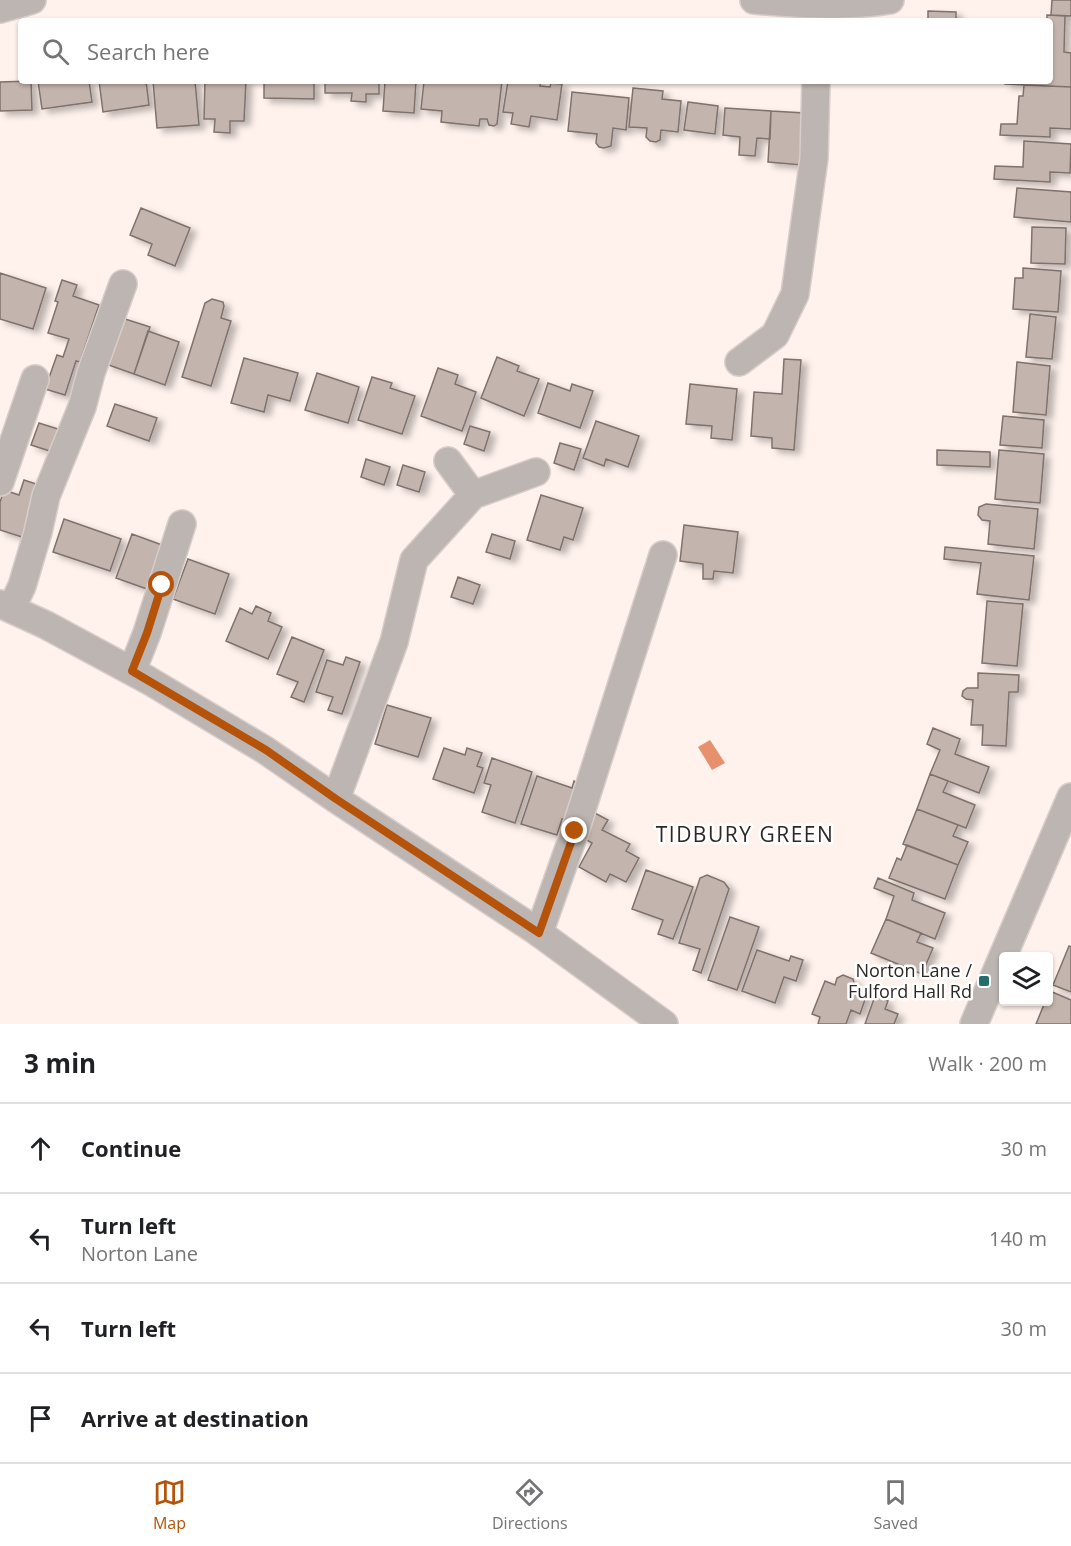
<!DOCTYPE html>
<html lang="en">
<head>
<meta charset="utf-8">
<style>
  body { margin:0; font-family:"Open Sans",sans-serif; background:#f2f2f2; color:#202124 }
  .controls { position:absolute; right:18px; bottom:18px; display:grid; overflow:hidden; border-radius:6px; box-shadow:0 2px 4px #0004 }
  .controls button { width:54px; height:54px; display:grid; place-items:center; padding:0; border:0; border-bottom:2px solid #e0e0e0; background:#fff; color:#202124; font:30px sans-serif }
  .stop { position:absolute; width:18px; height:18px; margin:-14px; border:4px solid #b45309; border-radius:50%; background:#fff }
  .stop.end { background:#b45309; border-color:#fff; box-shadow:0 2px 6px #0008 }
  .list { margin:0; padding:0; list-style:none }
  h2 { display:flex; justify-content:space-between; align-items:center; height:78px; margin:0; padding:0 24px; font-size:26px }
  h2 small { font-size:20px; font-weight:400; color:#757577 }
  .list li { display:grid; grid-template-columns:39px 1fr auto; gap:18px; align-items:center; box-sizing:border-box; height:90px; padding:0 24px; border-top:2px solid #e0e0e0 }
  .list b { display:block; font-size:22px; white-space:nowrap }
  .list p { margin:0; font-size:20px; white-space:nowrap; color:#757577 }
  .list em { font-size:20px; font-style:normal; color:#757577 }
  .icon { flex:none; width:33px; height:33px; fill:none; stroke:currentColor; stroke-width:2; stroke-linecap:round; stroke-linejoin:round }
  .map { position:relative; flex:none; width:1071px; height:1024px; overflow:hidden }
  .search { position:absolute; background:#fff; box-shadow:0 2px 4px #0004; left:18px; right:18px; top:18px; height:66px; display:flex; align-items:center; gap:15px; box-sizing:border-box; padding:0 21px; border-radius:6px; color:#757577; font-size:22px }
  .sheet { height:438px; background:#fff }
  nav { display:flex; justify-content:space-around; align-items:center; box-sizing:border-box; height:84px; border-top:2px solid #e0e0e0; background:#fff; font-size:16px; color:#757577 }
  nav a { display:grid; justify-items:center; gap:3px }
  nav .on { color:#b45309 }
  .map>svg:first-child { display:block }
</style>
</head>
<body>
<div class="map">
<svg width="1071" height="1024" viewBox="0 0 1071 1024">
  <defs>
    <filter id="shadow"><feDropShadow dx="6" dy="4" stdDeviation="3" flood-color="#0004"/></filter>
  </defs>
  <rect width="100%" height="100%" fill="#fff2ed"/>
  <path fill="#e6906d" d="M710,740L725,763L712,770L698,747Z"/>
  <path fill="#c4b4ae" stroke="#7f716c" stroke-width="1.5" filter="url(#shadow)" d="M1052,0H1071V16L1051,15Z
    M928,11L956,12V21H928Z
    M1047,15L1065,16L1064,52L1071,53V87L1005,84V81H1050V21H1047Z
    M31,81L32,110L0,111V82Z
    M38,81H89L92,102L42,109Z
    M99,81H146L149,105L103,112Z
    M153,81H195L199,125L157,128Z
    M205,81H246L244,121H230V133L214,132L215,119H204Z
    M264,81H314V99L264,98Z
    M325,81H379V94H366V102L351,101L352,93H325Z
    M385,81H416L414,113L383,111Z
    M424,81H502L497,124L494,126L489,125L487,119H480L479,126L441,122L442,111L421,109Z
    M508,81H523L528,83V81H541L540,86L550,87L551,83L562,84L557,120L531,116L529,127L511,124L513,113L503,112Z
    M1024,85L1071,87V129L1050,128V137L1000,135L1001,124H1017L1019,96H1023Z
    M633,88L663,91L662,99L681,101L678,132L661,130L660,140L656,142L650,141L646,137L647,128L629,127Z
    M572,92L629,98L626,130L613,128L611,146L604,148L599,147L596,143L597,134L568,131Z
    M688,102L718,106L715,134L684,130Z
    M725,108L771,111L770,139L757,138L755,156L739,155L740,137L723,135Z
    M771,111L805,113L802,165L768,162Z
    M1024,141L1071,144L1070,173L1050,172V182L994,179L995,166L1023,167Z
    M1017,188L1071,192V222L1014,217Z
    M141,208L190,228L175,266L148,255L152,244L130,235Z
    M1032,227L1066,228L1065,264L1031,263Z
    M1023,268L1061,271L1058,312L1013,309L1015,278H1023Z
    M0,273L46,288L33,329L0,319Z
    M62,280L77,285L73,296L99,305L80,362L76,361L65,395L45,389L57,355L63,357L69,339L48,333L58,302L55,301Z
    M212,299L223,302L224,306L221,318L231,321L211,386L182,377L205,303Z
    M1030,314L1056,317L1052,359L1026,357Z
    M122,318L150,327L134,374L106,364Z
    M148,331L179,342L165,385L134,374Z
    M497,357L519,366L517,371L539,379L524,416L481,398Z
    M244,358L298,373L290,401L268,395L264,412L231,403Z
    M784,359L801,360L794,450L772,448V438L751,436L754,392L782,394Z
    M1017,362L1050,366L1046,415L1013,412Z
    M438,368L458,375L455,384L476,392L462,431L421,416Z
    M317,373L359,387L348,423L305,410Z
    M372,377L392,383L390,388L415,396L402,434L358,420Z
    M548,383L570,391L572,384L593,391L580,428L538,413Z
    M690,384L737,389L732,440L711,438L712,426L686,424Z
    M115,404L157,418L149,441L107,426Z
    M1003,416L1044,420L1042,448L1000,445Z
    M596,421L639,436L628,467L606,459L604,466L583,458Z
    M39,423L61,430L53,452L31,445Z
    M470,426L490,432L484,451L464,444Z
    M560,443L581,449L574,470L554,463Z
    M937,450L990,452V467L937,465Z
    M999,450L1044,454L1040,503L995,499Z
    M366,459L390,467L384,485L361,477Z
    M403,465L425,472L419,492L397,485Z
    M24,480L39,485L22,537L0,530V502L4,490L19,495Z
    M541,495L583,508L573,540L564,537L560,550L527,540Z
    M986,504L1038,509L1034,549L988,544L990,521L982,520L978,515L979,507Z
    M64,519L121,539L110,571L53,552Z
    M684,525L738,532L733,573L714,571L713,579H703V564L680,561Z
    M132,534L162,545L147,589L116,578Z
    M492,534L515,541L510,559L486,552Z
    M945,547L1034,556L1029,600L977,594L981,563L944,559Z
    M188,559L229,574L215,614L173,599Z
    M458,577L480,585L473,604L451,597Z
    M987,601L1023,604L1017,666L982,663Z
    M256,606L271,613L268,621L282,627L268,659L226,641L240,608L252,614Z
    M292,637L324,650L304,702L291,697L298,682L277,674Z
    M346,657L360,662L342,714L328,710L333,697L316,692L327,660L343,665Z
    M978,673L1019,675L1018,692H1009L1006,746L982,745L983,725H971L973,700L966,699L962,696L963,691L967,688H978Z
    M387,705L431,718L418,757L375,744Z
    M933,728L960,739L955,754L989,767L979,793L930,774L940,750L927,744Z
    M444,748L465,755L467,748L482,753L477,766L483,768L474,793L433,779Z
    M492,758L532,772L515,823L482,812L491,785L484,783Z
    M930,774L948,781L943,792L975,805L966,828L917,809Z
    M537,776L572,788L574,781L581,784L570,821L562,819L557,835L521,824Z
    M917,809L958,825L953,836L968,842L958,865L903,844Z
    M593,812L608,820L602,830L630,844L626,851L639,858L626,882L610,874L606,882L579,867L592,843L580,836Z
    M907,845L958,865L945,899L889,878L897,858L901,860Z
    M646,870L693,887L673,939L658,934L663,920L632,909Z
    M707,875L724,882L729,889L701,973L693,970L700,949L679,943L700,878Z
    M878,878L914,893L912,900L945,913L935,939L886,919L894,896L874,888Z
    M730,917L759,927L737,990L708,980Z
    M886,919L921,933L917,942L933,948L922,974L871,953Z
    M1069,946L1071,947V992L1053,985Z
    M757,950L789,961L791,956L803,960L796,981L784,977L775,1003L742,991Z
    M843,975L853,979L855,986L868,991L860,1014L851,1010L846,1024H818L820,1017L812,1014L825,981L835,985L837,978Z
    M1050,991L1071,1000V1024H1036L1045,1002H1048Z
    M875,996L888,1001L885,1009L898,1014L894,1024H865Z"/>
  <g fill="none" stroke-linecap="round" stroke-linejoin="round">
    <defs>
      <path id="minor" d="M754,0C800,4 845,7 890,0
        M0,9L32,0
        M739,362L775,335L795,294L814,158L816,81
        M448,461L473,495
        M0,482L35,379
        M0,604L46,625L148,680L265,750L336,799L535,930L664,1024
        M11,609L22,586L38,532L46,496L82,407L91,373L123,284
        M132,671L147,633L182,524
        M336,799L394,642L414,560L473,495L536,472
        M539,933L575,831L663,555
        M974,1024L1071,797"/>
    </defs>
    <use href="#minor" stroke="#d9cdc9" stroke-width="30"/>
    <use href="#minor" stroke="#bcb5b2" stroke-width="27"/>
  </g>
  <g fill="none" stroke-linecap="round" stroke-linejoin="round">
    <path stroke="#b45309" stroke-width="8" d="M162,585L147,633L132,671L266,750L336,799L539,933L575,831"/>
  </g>
  <rect fill="#236e6c" stroke="#fff" stroke-width="2" x="978" y="975" width="12" height="12" rx="3"/>
  <g text-anchor="middle" stroke-width="5" stroke-linejoin="round" paint-order="stroke">
    <g font-size="18" fill="#2d2725" stroke="#fff" text-anchor="end">
      <text x="972" y="977">Norton Lane /<tspan x="972" dy="21">Fulford Hall Rd</tspan></text>
    </g>
    <g font-size="21" letter-spacing="1.5" fill="#2d2725" stroke="#fff">
      <text x="745" y="842">TIDBURY GREEN</text>
    </g>
  </g>
</svg>
<div class="controls">
<button><svg class="icon" aria-label="layers" viewBox="0 0 24 24"><path d="M12 4l9 5-9 5-9-5zM3 14l9 5 9-5"/></svg></button>
</div>
<div class="stop" style="left:162px;top:585px"></div>
<div class="stop end" style="left:575px;top:831px"></div>
<div class="search"><svg class="icon" aria-label="search" viewBox="0 0 24 24"><circle cx="10" cy="10" r="6"/><path d="M15 15l6 6"/></svg>Search here</div>
</div>
<section class="sheet">
<h2>3 min<small>Walk · 200 m</small></h2>
<ul class="list">
<li><svg class="icon" aria-label="ahead" viewBox="0 0 24 24"><path d="M12 20V5M6 11l6-6 6 6"/></svg><div><b>Continue</b></div><em>30 m</em></li>
<li><svg class="icon" aria-label="left" viewBox="0 0 24 24"><path d="M17 20v-9H6M10 6l-5 5 5 5"/></svg><div><b>Turn left</b><p>Norton Lane</p></div><em>140 m</em></li>
<li><svg class="icon" aria-label="left" viewBox="0 0 24 24"><path d="M17 20v-9H6M10 6l-5 5 5 5"/></svg><div><b>Turn left</b></div><em>30 m</em></li>
<li><svg class="icon" aria-label="arrive" viewBox="0 0 24 24"><path d="M6 21V4h12l-3 4 3 4H6"/></svg><div><b>Arrive at destination</b></div></li>
</ul>
</section>
<nav>
<a class="on"><svg class="icon" aria-label="map" viewBox="0 0 24 24"><path d="M3 6l6-2 6 2 6-2v14l-6 2-6-2-6 2zM9 4v14M15 6v14"/></svg>Map</a>
<a><svg class="icon" aria-label="directions" viewBox="0 0 24 24"><path d="M12 3l9 9-9 9-9-9zM9 14v-3h6M13 9l2 2-2 2"/></svg>Directions</a>
<a><svg class="icon" aria-label="saved" viewBox="0 0 24 24"><path d="M7 4h10v16l-5-4-5 4z"/></svg>Saved</a>
</nav>
</body>
</html>
